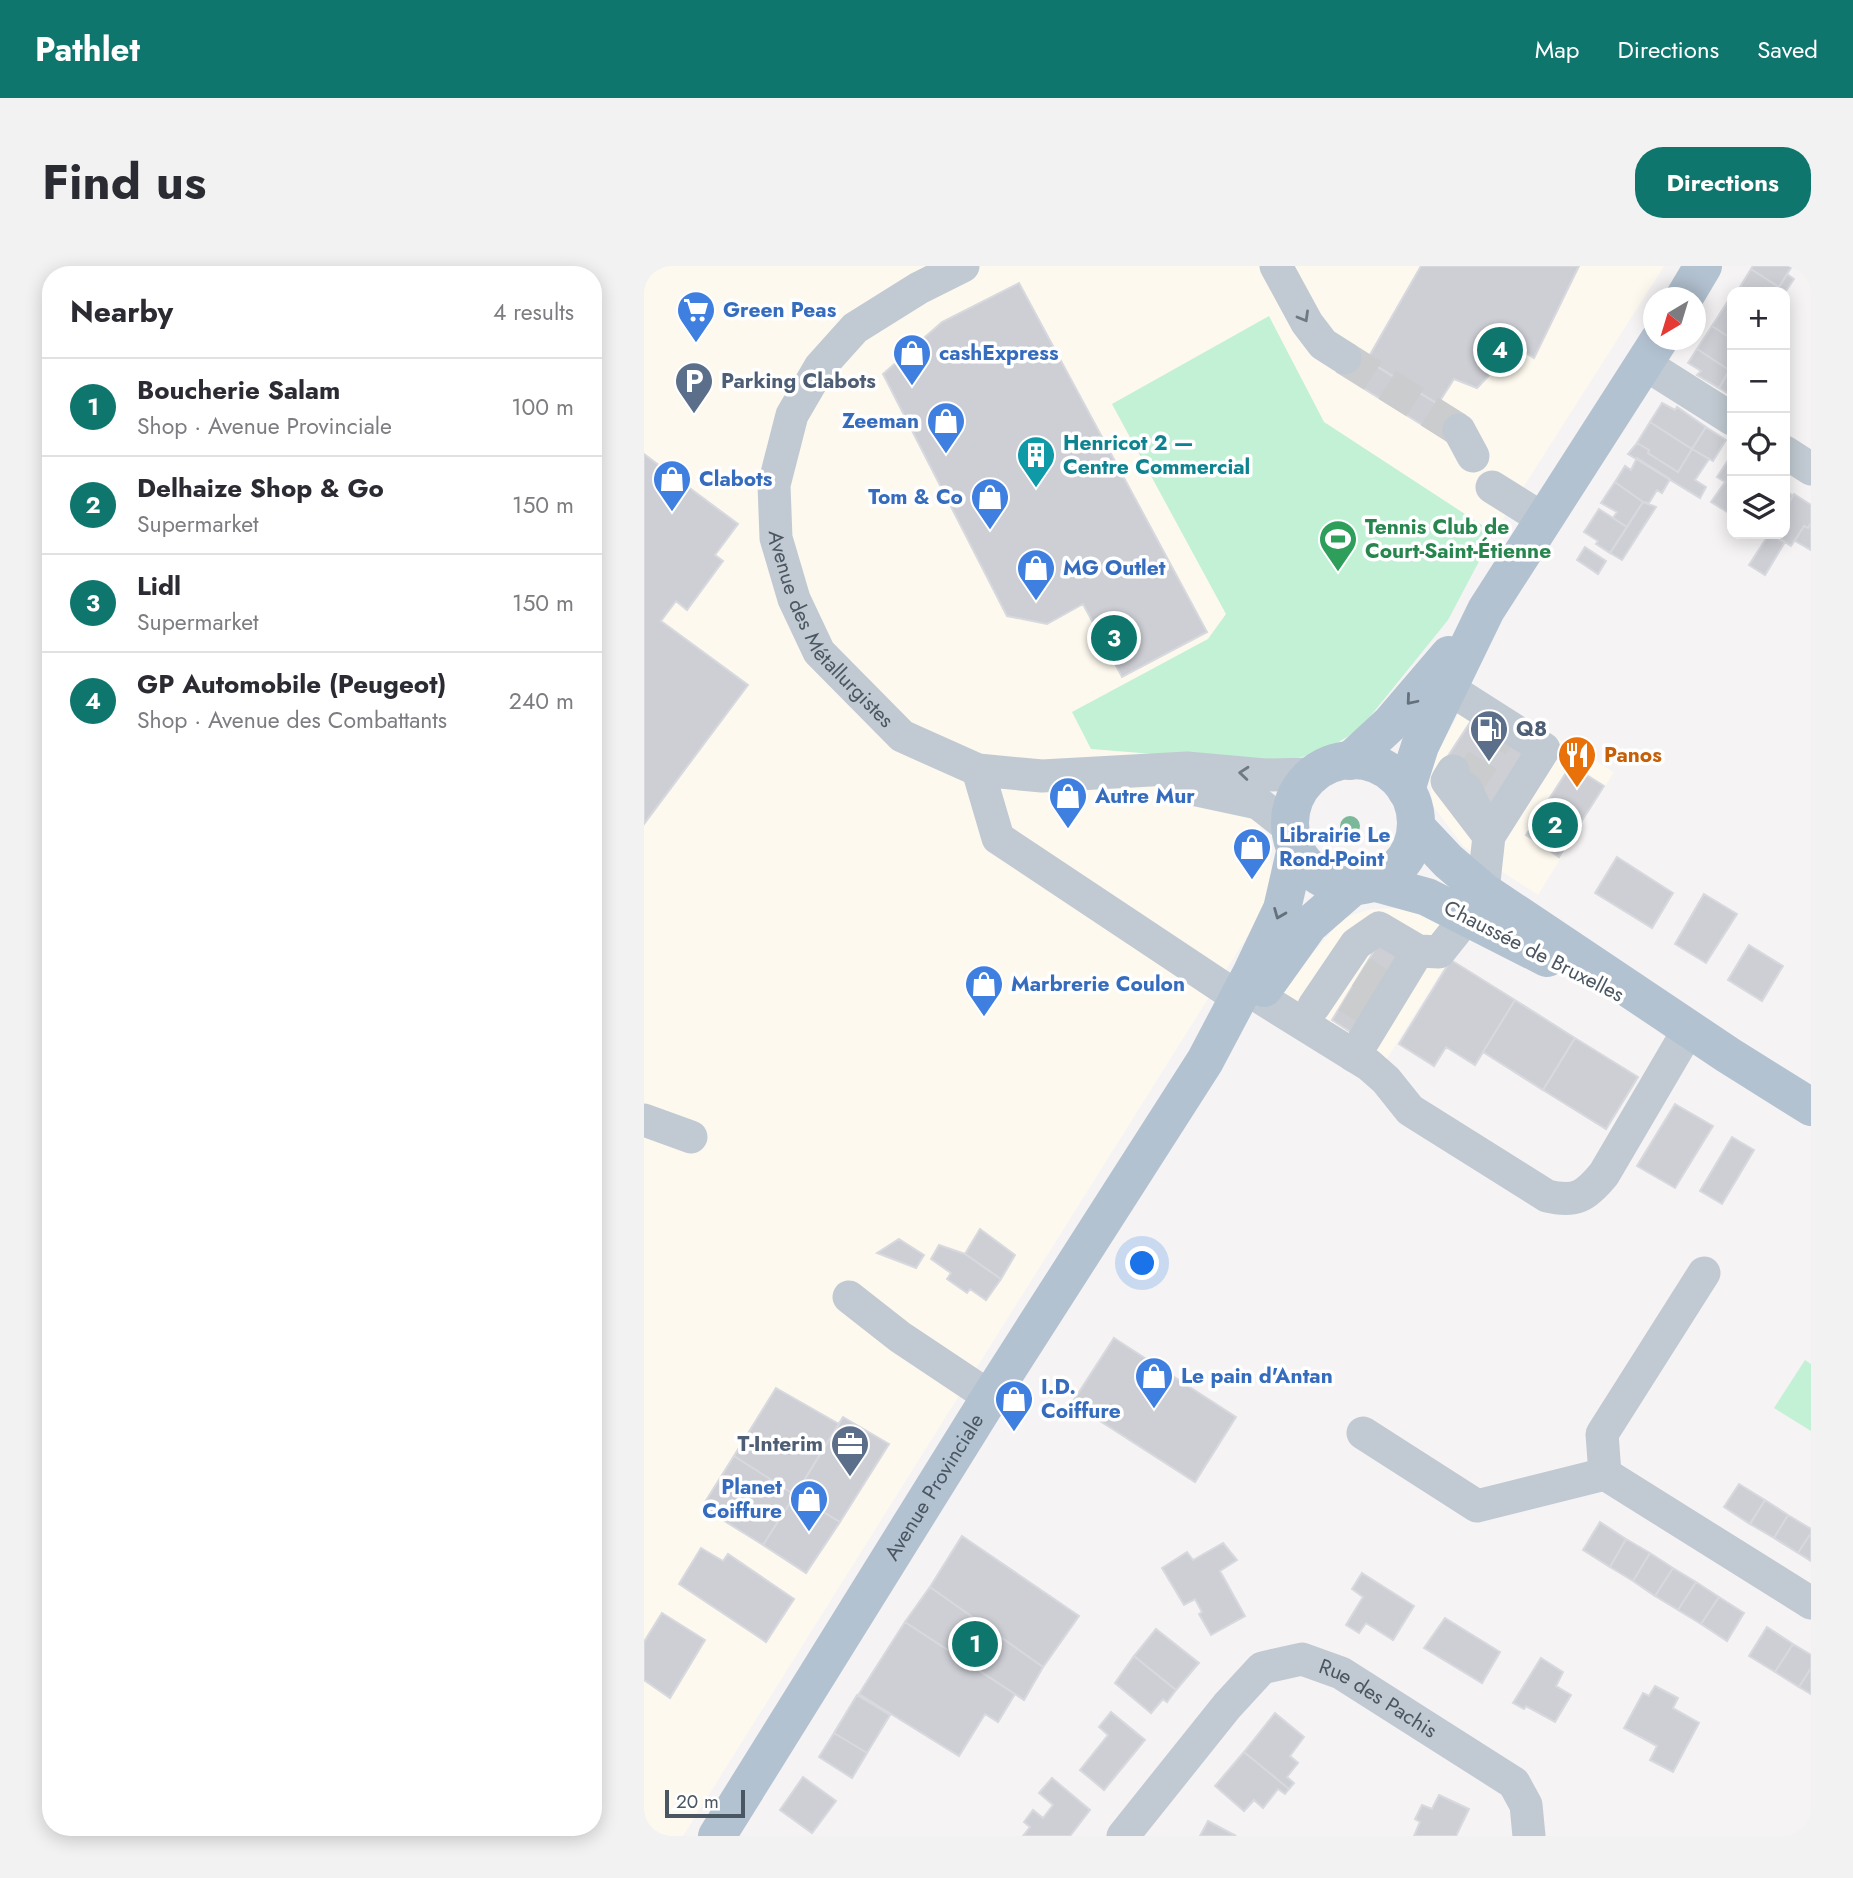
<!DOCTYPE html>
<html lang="en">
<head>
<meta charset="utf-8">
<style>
  body { margin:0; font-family:Jost,sans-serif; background:#f2f2f3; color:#2b2b33 }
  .controls { position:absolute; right:21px; top:21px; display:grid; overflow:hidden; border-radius:14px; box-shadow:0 4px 18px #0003 }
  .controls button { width:63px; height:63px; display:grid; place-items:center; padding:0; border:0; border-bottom:2px solid #e1e1e2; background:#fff; color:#2b2b33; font:35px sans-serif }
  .compass { position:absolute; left:999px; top:21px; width:63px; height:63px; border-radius:50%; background:#fff; box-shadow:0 4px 18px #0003; rotate:218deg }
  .scale { position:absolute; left:21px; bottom:18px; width:80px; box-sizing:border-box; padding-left:7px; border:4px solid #4a5661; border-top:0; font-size:19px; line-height:24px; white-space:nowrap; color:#4a5661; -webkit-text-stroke:5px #fff; paint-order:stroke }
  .you { position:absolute; left:499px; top:998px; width:24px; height:24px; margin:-18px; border:5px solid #fff; border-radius:50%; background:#1a73e8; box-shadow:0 0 0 10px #1a73e833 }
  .badge { display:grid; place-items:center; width:46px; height:46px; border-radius:50%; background:#0f766e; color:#fff; font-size:23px; font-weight:700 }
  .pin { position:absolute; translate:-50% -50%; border:4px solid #fff; box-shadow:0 2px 7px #0006 }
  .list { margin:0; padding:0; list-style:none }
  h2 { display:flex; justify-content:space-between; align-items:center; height:91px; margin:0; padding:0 28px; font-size:30px }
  h2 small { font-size:23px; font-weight:400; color:#7c7c81 }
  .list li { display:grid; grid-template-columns:46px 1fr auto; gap:21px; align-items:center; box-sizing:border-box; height:98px; padding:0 28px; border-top:2px solid #e1e1e2 }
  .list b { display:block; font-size:26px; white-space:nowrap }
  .list p { margin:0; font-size:23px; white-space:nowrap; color:#7c7c81 }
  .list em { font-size:23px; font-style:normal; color:#7c7c81 }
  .icon { flex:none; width:38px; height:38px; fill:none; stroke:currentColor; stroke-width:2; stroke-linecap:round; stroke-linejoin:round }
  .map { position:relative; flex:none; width:1167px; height:1570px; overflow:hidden; border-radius:28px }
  header { display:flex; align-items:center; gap:42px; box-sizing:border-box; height:98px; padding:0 35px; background:#0f766e; color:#fff }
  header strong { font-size:33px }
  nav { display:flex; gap:38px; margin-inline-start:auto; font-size:24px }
  .intro { display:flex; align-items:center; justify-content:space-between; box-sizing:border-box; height:168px; padding:0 42px }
  h1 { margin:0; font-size:49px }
  .button { padding:18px 32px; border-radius:28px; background:#0f766e; color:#fff; font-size:24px; font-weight:700 }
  main { display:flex; gap:42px; padding:0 42px }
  aside { flex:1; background:#fff; border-radius:28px; box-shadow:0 4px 18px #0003 }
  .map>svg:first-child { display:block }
</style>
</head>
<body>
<header>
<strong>Pathlet</strong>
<nav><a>Map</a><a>Directions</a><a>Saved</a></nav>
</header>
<div class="intro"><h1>Find us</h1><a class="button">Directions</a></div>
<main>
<aside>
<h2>Nearby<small>4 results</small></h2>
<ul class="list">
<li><span class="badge">1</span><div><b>Boucherie Salam</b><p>Shop · Avenue Provinciale</p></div><em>100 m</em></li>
<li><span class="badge">2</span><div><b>Delhaize Shop &amp; Go</b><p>Supermarket</p></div><em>150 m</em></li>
<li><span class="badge">3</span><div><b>Lidl</b><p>Supermarket</p></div><em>150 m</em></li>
<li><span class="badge">4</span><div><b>GP Automobile (Peugeot)</b><p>Shop · Avenue des Combattants</p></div><em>240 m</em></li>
</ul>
</aside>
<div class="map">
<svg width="1167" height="1570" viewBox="0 0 1167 1570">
  <rect width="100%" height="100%" fill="#f5f3f3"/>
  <path fill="#fdf9ef" d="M0,0H1020L850,267L680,156L625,51L468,138L582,348L564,373L429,446L621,497L616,559L626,590L631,626L39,1570H0Z
    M829,422L970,506L894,629L819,580L789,540L784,503Z
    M766,642L819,671L739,799L631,731L699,652L727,643Z"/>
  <path fill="#c3f1d5" d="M625,50L680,156L850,267L804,354L716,463L675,488L621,497L447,483L428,446L564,373L582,348L468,138Z
    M1161,1094L1167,1098V1165L1130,1142Z"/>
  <path fill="#cdcfd5" stroke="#d7d9de" stroke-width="2" d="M777,0H935L890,92L872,81L833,122L810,113L794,138L723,94Z
    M1109,0H1148L1135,21L1107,3Z
    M1107,3L1135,21L1132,26H1093Z
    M1143,8L1150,13L1142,25L1135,21Z
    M375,17L563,366L478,411L439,338L403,358L363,350L239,108L298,56Z
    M1088,29V73L1068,60Z
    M1068,60L1088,73V100L1085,104L1053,83Z
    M1053,83L1085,104L1075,122L1053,109L1057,105L1044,97Z
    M706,84L821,155L807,177L693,106Z
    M1088,100V130L1075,122Z
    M1018,137L1031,144L1033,141L1062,161L1048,183L1006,156Z
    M1006,156L1048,183L1034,206L1004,187L1005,184L993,177Z
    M1062,161L1082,174L1069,195L1048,183Z
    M993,177L1005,184L1004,187L1034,206L1048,183L1065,193L1051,214L1062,221L1056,232L984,188Z
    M0,188L94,258L71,289L79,295L43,344L32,335L17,355L104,419L0,558Z
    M1087,190L1088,191V249L1067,236L1081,216L1073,211Z
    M993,192L1026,213L1018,227L1013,224L1005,237L999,236L971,216L981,200L987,204Z
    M971,216L999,236L983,261L969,252L973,246L957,237Z
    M1141,224L1149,230L1141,243Z
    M1150,228L1167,239V257L1164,262L1160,260L1147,280L1128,268H1141V243Z
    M999,236L1012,241L978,294L966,287Z
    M955,243L983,261L966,287L952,278L954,275L940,266Z
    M1167,257V284L1151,275L1160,260L1164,262Z
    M1125,268L1141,276L1121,309L1105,299Z
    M941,281L962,295L954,308L933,294Z
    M829,452L888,490L855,544L812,516L804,490Z
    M927,499L960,520L915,591L882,569Z
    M973,591L1029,627L1008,662L951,627Z
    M1060,628L1093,648L1062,697L1031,678Z
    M735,677L755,690L708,767L688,754Z
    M1105,679L1139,700L1118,735L1084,714Z
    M807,694L871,734L831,799L802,781L790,800L755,778Z
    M871,734L931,772L899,824L839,786Z
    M931,772L994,811L962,863L899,824Z
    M1031,838L1069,860L1031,922L993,900Z
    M1088,871L1110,884L1078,938L1056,925Z
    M336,963L371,989L357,1013L321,988Z
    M255,973L280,989L272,1002L233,987Z
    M295,979L321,988L357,1013L342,1034L326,1023L323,1027L303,1013L307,1007L287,993Z
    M470,1072L592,1151L551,1216L428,1137Z
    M132,1122L195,1158L151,1229L90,1190Z
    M199,1151L245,1178L196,1256L151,1229Z
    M90,1190L151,1229L119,1279L58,1241Z
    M1095,1218L1121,1234L1106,1258L1080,1241Z
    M151,1229L196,1256L162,1307L119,1279Z
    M1121,1234L1144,1249L1130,1272L1106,1258Z
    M1144,1249L1167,1263V1267L1154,1287L1130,1272Z
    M956,1256L982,1273L966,1301L939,1284Z
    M1167,1267V1295L1154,1287Z
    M318,1270L435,1350L399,1401L286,1321Z
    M982,1273L1006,1287L989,1315L966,1301Z
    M579,1277L593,1294L576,1305L601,1350L567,1369L555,1348L558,1346L551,1333L540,1339L518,1302L543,1286L549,1294Z
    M57,1282L79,1295L84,1288L150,1333L122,1376L35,1318Z
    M1006,1287L1029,1302L1011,1330L989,1315Z
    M1029,1302L1052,1316L1034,1344L1011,1330Z
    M718,1307L770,1340L749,1374L722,1357L715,1367L702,1359L719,1331L708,1323Z
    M1052,1316L1075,1331L1057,1358L1034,1344Z
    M286,1321L399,1401L380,1434L261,1356Z
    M1075,1331L1100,1347L1083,1375L1057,1358Z
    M18,1347L61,1374L26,1432L0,1414V1376Z
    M801,1352L856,1386L838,1417L780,1382Z
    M261,1356L371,1428L354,1456L341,1448L315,1490L215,1428Z
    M1123,1361L1149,1378L1131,1406L1105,1390Z
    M512,1363L555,1397L532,1424L490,1390Z
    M1149,1378L1167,1389V1402L1155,1421L1131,1406Z
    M490,1390L532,1424L523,1436L519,1433L507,1447L471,1417Z
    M897,1392L919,1406L912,1420L927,1429L911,1456L882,1440L880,1443L869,1437Z
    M1167,1402V1428L1155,1421Z
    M1011,1420L1034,1432L1029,1442L1055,1457L1029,1506L1006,1494L1013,1480L980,1462L999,1427L1005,1430Z
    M213,1429L246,1449L223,1487L190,1467Z
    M467,1446L501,1474L460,1524L436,1504L464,1469L455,1461Z
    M631,1447L660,1471L646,1490L654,1497L643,1511L650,1517L645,1523L600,1486Z
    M190,1467L223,1487L208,1512L175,1491Z
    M600,1486L645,1523L641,1528L634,1523L619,1542L610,1534L600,1545L571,1520Z
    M159,1511L192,1535L168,1567L136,1544Z
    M408,1512L446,1544L426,1570H379L386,1561L380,1556L389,1544L399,1552L409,1539L395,1527Z
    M795,1529L825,1543L812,1570H770L776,1556L771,1553L778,1539L788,1543Z
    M564,1555L592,1570H556Z"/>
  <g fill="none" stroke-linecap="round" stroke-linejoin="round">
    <path stroke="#caccce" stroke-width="33" stroke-dasharray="33 17" stroke-linecap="butt" d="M701,92L815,164
      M821,522L855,468
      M717,706L737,719
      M703,730L723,742"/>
    <g stroke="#c1cad2" stroke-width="33">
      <path id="s1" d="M319,0L275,22L211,62L176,101L148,149L130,219L132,272L150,333L175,386L258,470L334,504L398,510L543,502L621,509L668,508"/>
      <path d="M632,0L663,57L679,78L701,92"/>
      <path d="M1001,98L1088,153"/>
      <path d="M815,164L829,190"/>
      <path d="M1141,186L1167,203"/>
      <path d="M848,221L899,253"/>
      <path d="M804,422L900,483L845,570L839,625"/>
      <path d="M334,504L354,572L593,731"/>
      <path d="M809,505L803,515L845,570L821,522"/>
      <path d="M530,519L614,537L647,563"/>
      <path d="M614,730L725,799L742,814L766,844L903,930C932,937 942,930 960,908L1045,763"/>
      <path d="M670,740L712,678L735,662L774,685L795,686L822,652"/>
      <path d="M710,790L774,685"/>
      <path d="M0,854L47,871"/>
      <path d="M205,1031L256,1071L346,1131"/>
      <path d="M719,1167L833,1240L961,1208"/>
      <path d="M961,1208L1167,1337"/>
      <path d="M961,1208L958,1168L1060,1007"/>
      <path id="s2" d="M479,1570L583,1440L618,1402L658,1393L697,1407L870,1517L882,1539L885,1570"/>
    </g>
    <g stroke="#b3c2d1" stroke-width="38">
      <path d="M1040,32L1059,0"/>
      <circle cx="709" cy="557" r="63"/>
      <path d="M706,495L746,458L805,389"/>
      <path d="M762,524L776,480L842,344L1015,74"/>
      <path d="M772,561L804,595L839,625L1084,789L1167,841"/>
      <path d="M732,617L783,631L903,692"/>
      <path d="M620,722L665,659L711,619"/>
      <path id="s3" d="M73,1570L346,1131L561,795L608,706L638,643L652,582"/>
    </g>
  </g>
  <circle fill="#7bb799" cx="706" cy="560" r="10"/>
  <defs><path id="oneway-chevron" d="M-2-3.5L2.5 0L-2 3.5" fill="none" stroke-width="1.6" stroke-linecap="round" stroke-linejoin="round" transform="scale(1.75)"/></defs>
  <g stroke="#6e7983">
    <use href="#oneway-chevron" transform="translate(660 51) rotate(60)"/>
    <use href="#oneway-chevron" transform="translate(600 507) rotate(-175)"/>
  </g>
  <g stroke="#64717d">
    <use href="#oneway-chevron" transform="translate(767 434) rotate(130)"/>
    <use href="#oneway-chevron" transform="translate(635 648) rotate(112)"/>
  </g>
  <defs>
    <symbol id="supermarket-pin" viewBox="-11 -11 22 30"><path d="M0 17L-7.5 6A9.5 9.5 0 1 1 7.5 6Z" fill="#3f7fe0" stroke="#fff"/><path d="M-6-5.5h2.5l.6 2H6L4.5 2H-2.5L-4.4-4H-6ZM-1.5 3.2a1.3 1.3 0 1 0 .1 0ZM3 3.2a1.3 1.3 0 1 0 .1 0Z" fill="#fff"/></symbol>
    <symbol id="shop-pin" viewBox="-11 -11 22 30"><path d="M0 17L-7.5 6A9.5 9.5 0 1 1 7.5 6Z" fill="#3f7fe0" stroke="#fff"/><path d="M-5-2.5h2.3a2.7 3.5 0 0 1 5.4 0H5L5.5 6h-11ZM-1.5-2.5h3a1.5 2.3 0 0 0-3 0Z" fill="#fff"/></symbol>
    <symbol id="parking-pin" viewBox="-11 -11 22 30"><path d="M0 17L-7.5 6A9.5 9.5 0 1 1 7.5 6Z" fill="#5c6f8a" stroke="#fff"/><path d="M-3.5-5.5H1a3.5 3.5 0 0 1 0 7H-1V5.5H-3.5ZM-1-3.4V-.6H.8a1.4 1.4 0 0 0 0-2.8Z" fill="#fff"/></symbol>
    <symbol id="building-pin" viewBox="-11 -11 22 30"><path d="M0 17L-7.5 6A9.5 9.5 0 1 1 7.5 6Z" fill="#0f9aa8" stroke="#fff"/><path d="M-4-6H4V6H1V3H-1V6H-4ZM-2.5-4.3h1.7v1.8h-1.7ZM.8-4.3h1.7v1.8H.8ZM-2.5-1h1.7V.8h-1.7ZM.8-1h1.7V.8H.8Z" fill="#fff"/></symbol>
    <symbol id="stadium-pin" viewBox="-11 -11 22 30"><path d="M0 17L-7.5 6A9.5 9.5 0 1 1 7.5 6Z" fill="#2e9e5b" stroke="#fff"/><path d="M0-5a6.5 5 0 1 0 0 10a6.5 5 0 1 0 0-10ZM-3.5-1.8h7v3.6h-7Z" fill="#fff"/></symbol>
    <symbol id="fuel-pin" viewBox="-11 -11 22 30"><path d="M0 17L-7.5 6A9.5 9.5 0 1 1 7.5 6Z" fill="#5c6f8a" stroke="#fff"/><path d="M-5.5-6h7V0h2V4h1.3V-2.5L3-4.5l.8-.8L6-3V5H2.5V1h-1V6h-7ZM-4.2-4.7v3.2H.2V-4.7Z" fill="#fff"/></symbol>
    <symbol id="restaurant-pin" viewBox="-11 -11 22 30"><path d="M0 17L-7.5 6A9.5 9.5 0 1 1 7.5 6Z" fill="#e8710a" stroke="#fff"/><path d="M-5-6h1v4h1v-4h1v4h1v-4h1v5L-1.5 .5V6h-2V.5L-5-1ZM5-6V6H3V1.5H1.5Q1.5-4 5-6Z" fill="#fff"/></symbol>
    <symbol id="office-pin" viewBox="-11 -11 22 30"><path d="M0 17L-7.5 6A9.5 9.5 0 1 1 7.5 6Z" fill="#5c6f8a" stroke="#fff"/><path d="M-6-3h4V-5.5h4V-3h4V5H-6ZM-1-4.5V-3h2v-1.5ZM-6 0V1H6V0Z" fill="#fff"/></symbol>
  </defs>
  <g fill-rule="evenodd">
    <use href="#supermarket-pin" x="30" y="22" width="44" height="60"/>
    <use href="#shop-pin" x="246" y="65" width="44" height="60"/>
    <use href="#parking-pin" x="28" y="93" width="44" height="60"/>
    <use href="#shop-pin" x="280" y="133" width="44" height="60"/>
    <use href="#building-pin" x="370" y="167" width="44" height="60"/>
    <use href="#shop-pin" x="6" y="191" width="44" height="60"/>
    <use href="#shop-pin" x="324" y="209" width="44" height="60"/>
    <use href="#stadium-pin" x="672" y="251" width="44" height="60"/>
    <use href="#shop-pin" x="370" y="280" width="44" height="60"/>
    <use href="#fuel-pin" x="823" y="441" width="44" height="60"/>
    <use href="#restaurant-pin" x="911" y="467" width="44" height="60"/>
    <use href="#shop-pin" x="402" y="508" width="44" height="60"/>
    <use href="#shop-pin" x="586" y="559" width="44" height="60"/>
    <use href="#shop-pin" x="318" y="696" width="44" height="60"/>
    <use href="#shop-pin" x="488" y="1088" width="44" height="60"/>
    <use href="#shop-pin" x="348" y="1111" width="44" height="60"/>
    <use href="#office-pin" x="184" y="1156" width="44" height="60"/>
    <use href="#shop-pin" x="143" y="1211" width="44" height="60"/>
  </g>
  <g text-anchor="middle" stroke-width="7" stroke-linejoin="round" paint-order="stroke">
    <g font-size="21" font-weight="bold" fill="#366cbe" stroke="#fff" text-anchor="start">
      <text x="79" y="51">Green Peas</text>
      <text x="295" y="94">cashExpress</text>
      <text x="275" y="162" text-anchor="end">Zeeman</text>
      <text x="55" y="220">Clabots</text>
      <text x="319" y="238" text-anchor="end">Tom &amp; Co</text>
      <text x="419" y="309">MG Outlet</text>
      <text x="451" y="537">Autre Mur</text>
      <text x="635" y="576">Librairie Le<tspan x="635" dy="24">Rond-Point</tspan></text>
      <text x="367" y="725">Marbrerie Coulon</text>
      <text x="537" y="1117">Le pain d'Antan</text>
      <text x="397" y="1128">I.D.<tspan x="397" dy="24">Coiffure</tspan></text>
      <text x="138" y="1228" text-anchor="end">Planet<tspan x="138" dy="24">Coiffure</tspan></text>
    </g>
    <g font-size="21" font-weight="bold" fill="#4e5e75" stroke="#fff" text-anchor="start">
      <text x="77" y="122">Parking Clabots</text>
      <text x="872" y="470">Q8</text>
      <text x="179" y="1185" text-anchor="end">T-Interim</text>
    </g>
    <g font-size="21" font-weight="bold" fill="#0d838f" stroke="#fff" text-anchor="start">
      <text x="419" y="184">Henricot 2 —<tspan x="419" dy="24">Centre Commercial</tspan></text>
    </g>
    <g font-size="21" font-weight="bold" fill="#27864d" stroke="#fff" text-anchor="start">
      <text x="721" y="268">Tennis Club de<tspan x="721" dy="24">Court-Saint-Étienne</tspan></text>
    </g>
    <g font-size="21" fill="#4a5661" stroke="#fff">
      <text dy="7" stroke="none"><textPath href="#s1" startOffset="466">Avenue des Métallurgistes</textPath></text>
      <text transform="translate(890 685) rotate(27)" y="7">Chaussée de Bruxelles</text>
      <text dy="7" stroke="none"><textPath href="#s3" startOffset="411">Avenue Provinciale</textPath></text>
      <text dy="7" stroke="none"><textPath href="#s2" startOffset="345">Rue des Pachis</textPath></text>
    </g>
    <g font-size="21" font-weight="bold" fill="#c56008" stroke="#fff" text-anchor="start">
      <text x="960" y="496">Panos</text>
    </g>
  </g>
</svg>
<div class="controls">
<button>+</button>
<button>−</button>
<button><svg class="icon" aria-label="locate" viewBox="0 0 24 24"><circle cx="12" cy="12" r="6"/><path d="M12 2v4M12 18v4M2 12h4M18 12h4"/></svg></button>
<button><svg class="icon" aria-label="layers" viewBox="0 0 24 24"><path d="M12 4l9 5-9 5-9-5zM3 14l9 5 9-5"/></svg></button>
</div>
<svg class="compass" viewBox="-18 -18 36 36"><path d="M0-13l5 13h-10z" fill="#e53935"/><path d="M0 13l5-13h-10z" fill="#7c7c81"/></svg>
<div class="scale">20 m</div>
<div class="you"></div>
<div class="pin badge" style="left:331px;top:1378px">1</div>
<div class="pin badge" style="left:911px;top:559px">2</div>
<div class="pin badge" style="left:470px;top:372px">3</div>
<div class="pin badge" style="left:856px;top:84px">4</div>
</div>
</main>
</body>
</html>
